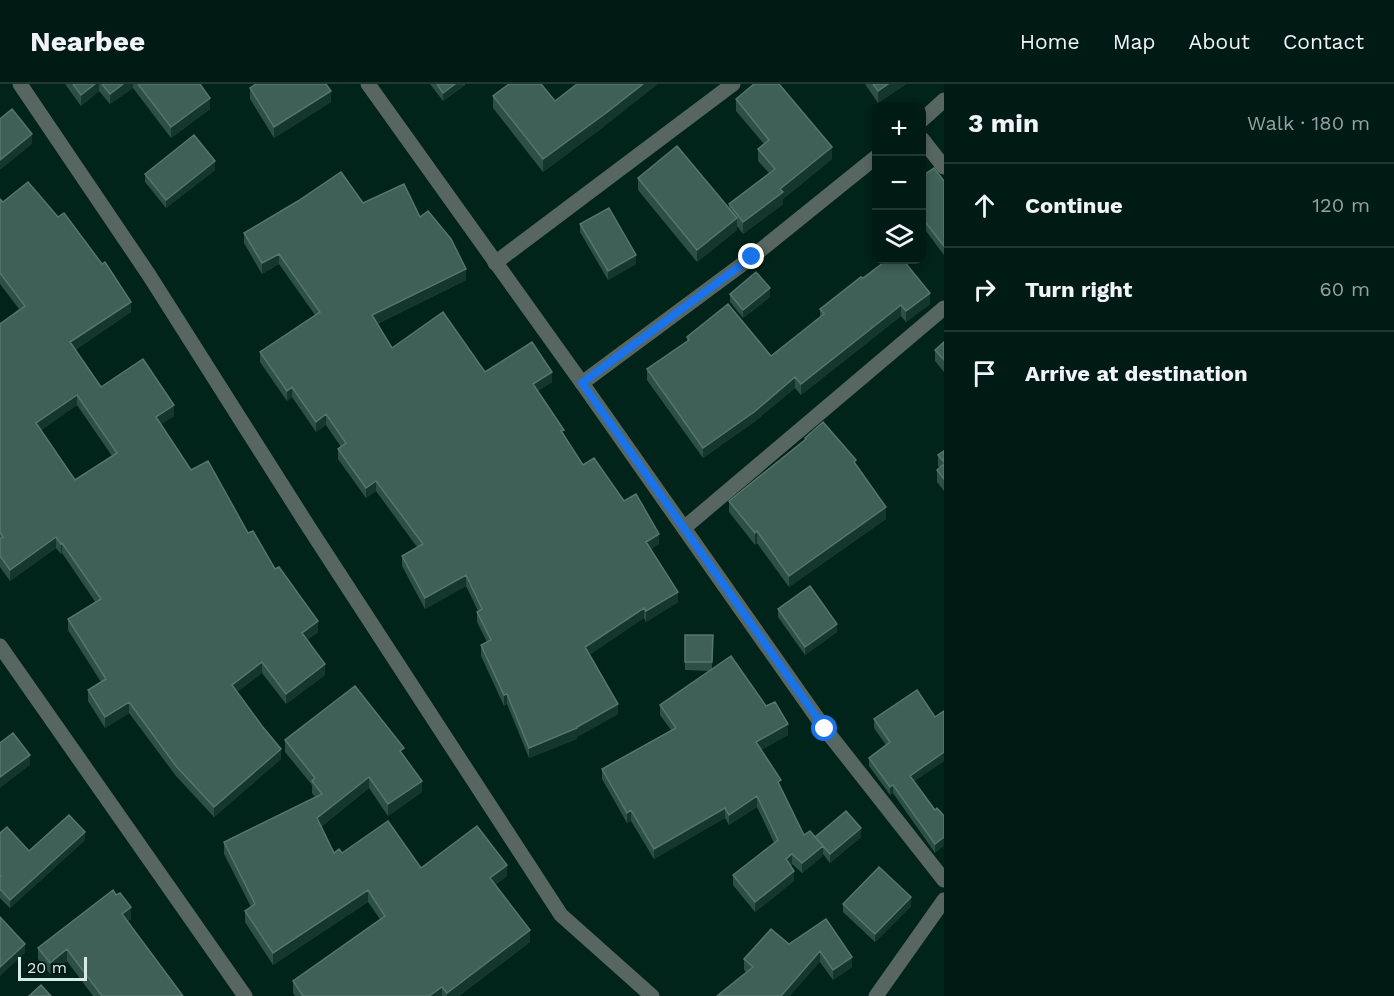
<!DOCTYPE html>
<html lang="en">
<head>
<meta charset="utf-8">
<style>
  body { margin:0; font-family:"Work Sans",sans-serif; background:#0e2722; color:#f1f3f6 }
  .controls { position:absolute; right:18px; top:18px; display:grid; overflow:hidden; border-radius:12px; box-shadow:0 3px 9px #0003 }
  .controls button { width:54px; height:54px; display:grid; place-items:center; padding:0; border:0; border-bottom:2px solid #223834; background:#001a14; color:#f1f3f6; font:30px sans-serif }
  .scale { position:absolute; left:18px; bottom:15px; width:69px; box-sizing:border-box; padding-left:6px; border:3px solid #d7ebe4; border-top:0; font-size:16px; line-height:21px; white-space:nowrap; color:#d7ebe4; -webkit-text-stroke:4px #001912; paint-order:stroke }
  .stop { position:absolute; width:18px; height:18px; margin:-14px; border:4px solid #1a73e8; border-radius:50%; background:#fff }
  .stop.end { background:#1a73e8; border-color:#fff; box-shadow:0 2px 6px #0008 }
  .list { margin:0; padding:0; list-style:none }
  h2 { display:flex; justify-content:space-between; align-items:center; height:78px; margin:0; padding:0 24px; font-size:26px }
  h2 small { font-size:20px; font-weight:400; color:#95a1a0 }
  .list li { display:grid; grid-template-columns:39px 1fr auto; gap:18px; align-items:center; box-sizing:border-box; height:84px; padding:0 24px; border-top:2px solid #223834 }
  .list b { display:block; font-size:22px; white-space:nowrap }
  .list em { font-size:20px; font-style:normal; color:#95a1a0 }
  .icon { flex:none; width:33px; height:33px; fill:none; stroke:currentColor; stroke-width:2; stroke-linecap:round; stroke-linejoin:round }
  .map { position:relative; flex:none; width:944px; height:912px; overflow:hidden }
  header { display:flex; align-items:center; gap:36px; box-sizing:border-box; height:84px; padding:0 30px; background:#001a14; border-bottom:2px solid #223834 }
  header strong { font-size:28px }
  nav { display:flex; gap:33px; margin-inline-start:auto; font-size:21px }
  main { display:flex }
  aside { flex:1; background:#001a14 }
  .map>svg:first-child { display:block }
</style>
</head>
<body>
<header>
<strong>Nearbee</strong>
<nav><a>Home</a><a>Map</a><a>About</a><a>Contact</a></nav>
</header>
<main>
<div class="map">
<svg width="944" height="912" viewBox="0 0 944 912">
  <rect width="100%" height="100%" fill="#00231a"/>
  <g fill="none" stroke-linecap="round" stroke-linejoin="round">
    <path stroke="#576661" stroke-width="15" d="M20,0L149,191L308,442L561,831L652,912
      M922,36L944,16
      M922,55L944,83
      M495,179L733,0
      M582,299L752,173L876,73
      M684,444L944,224
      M0,562L245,912
      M876,912L944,816"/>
    <path stroke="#576661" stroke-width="15" d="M368,0L582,299L825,645L944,796"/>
  </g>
  <path fill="#2c5045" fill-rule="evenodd" d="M65,0H200L210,25L171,54L133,4L110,20L99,7L81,22Z
    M254,0H326L331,18L274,54L250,15V4L255,1Z
    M430,0H465V1L443,17Z
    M865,0H906L878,19Z
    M493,12L555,17L606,41L543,88L493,24Z
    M736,15L832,75L783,115V120L743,150L737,142V146L697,178L638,106V94L729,124V120L769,89L758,77V65L764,60L736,27Z
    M215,86L166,124L145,98V90Z
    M921,93L944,97V171L926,147Z
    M0,115L3,118L131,228L75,266L101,303L174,332L161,340L191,386L248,449L275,485L318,548L307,556L325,591L286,620L262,589L237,608L281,675L214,733L176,692L129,629L105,644L88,617V606L101,598L68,546V535L96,519L62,469L61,470L56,464L10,497L0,483V240L19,225L0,200ZM77,321L112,372L75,396L41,346Z
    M363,119L420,133L466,196L377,240L392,264L485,288L552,298L538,307L564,350L583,381L624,417L659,460L651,465L678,518L646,538L644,534L589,571L618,630L577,653V655L529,674L507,620L504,622L481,572V561L487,558L477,538V528L478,527L466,502L425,525L402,482V472L417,463L376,407L366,414L338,375V365L341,363L326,341L316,348L292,313L287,317L260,278V268L315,231L279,180L262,190L244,159V149Z
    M580,140L636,180L608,196L580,148Z
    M863,194L930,220L906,238L901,232L801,311L795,304L754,338L703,374L647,296V285L687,257V253L771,272L820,233V225Z
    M730,210L770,213L743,234L730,218Z
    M944,258V288L935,277V266Z
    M805,354L856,382L886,435L789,503L757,459L755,461L729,428V417L805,357Z
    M944,367V407L937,398V386L940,384L938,382V371Z
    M778,525L837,548L805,571L778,533Z
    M685,551H713L712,585L766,622L788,651L761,666L781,704L804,751L815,753H861L830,779L823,770V772L802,789L792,780L791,782L794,797L755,828L733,801V791L774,759L757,723L729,741L725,734L654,775L631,737L627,739L602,695V685L671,646L660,631V621L709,587L685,586Z
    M944,627V677L914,697L935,726L937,724L935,769L893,709L890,711L869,682V674L886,661L874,644V635L935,633Z
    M285,656L404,671L422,708L388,732L369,704L321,743L334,769H342L421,784L507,792L495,801L530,858L459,912H295L293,909V897L380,835L368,818L273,881L245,838V827L251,823L224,770V758L315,713L312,709V701L285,668Z
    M0,749L29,767L85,756L10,824L0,814Z
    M843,820L911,822L875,858L843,828Z
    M131,835L128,837L183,912H93L67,877L50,890L38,875V864Z
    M826,835L852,883L833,896L820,878L746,888L744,886V875L789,860Z"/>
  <path fill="#13372d" d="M95,0H99V7L81,22V11Z
    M123,0H133V4L110,20V10Z
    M455,0L465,1L443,17V9Z
    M643,0H658L606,41L543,88V75Z
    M888,0H906L878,19V7Z
    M331,7V18L274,54V43Z
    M210,14V25L171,54V43Z
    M32,50V60L0,86V76Z
    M832,63V75L783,115V120L743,150V138L780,105Z
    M215,77V86L166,124V116Z
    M737,134V146L697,178V166Z
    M926,139V147L921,151V142Z
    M279,170V180L262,190V179Z
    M636,171V180L608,196V187Z
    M466,185V196L372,242V231Z
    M770,204V213L743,234V226Z
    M930,209V220L906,238V227Z
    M131,218V228L70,269V258Z
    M901,221V232L801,311V300Z
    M552,288V298L533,310V300Z
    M795,293V304L754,338L703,374V364Z
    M292,303V313L287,317V307Z
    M77,311V321L36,350V339Z
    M174,321V332L156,344V333Z
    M326,330V341L316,348V338Z
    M376,397V407L366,414V404Z
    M886,423V435L789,503V492Z
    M757,447V459L755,461V449Z
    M659,450V460L646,468V458Z
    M56,453V464L10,497V486Z
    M62,459V469L61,470V460Z
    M466,491V502L425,525V514Z
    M678,508V518L646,538V527Z
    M644,524V534L585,574V563Z
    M318,537V548L302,559V549Z
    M837,540V548L805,571V563Z
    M262,578V589L232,612V601Z
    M325,580V591L286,620V610Z
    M507,610V620L504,622V611Z
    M129,618V629L105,644V633Z
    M618,620V630L577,653V655L529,674V664L577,643Z
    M788,640V651L756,669V658Z
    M281,665V675L214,733V723Z
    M944,668V677L910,700V692Z
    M30,671V681L0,704V693Z
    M369,693V704L317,746V734Z
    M422,697V708L388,732V720Z
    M893,701V709L890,711V703Z
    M757,712V723L729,741V731Z
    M725,724V734L654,775V765Z
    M631,726V737L627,739V729Z
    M861,744V753L830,779V770Z
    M85,748V756L10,824V816Z
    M944,753V762L935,769V760Z
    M823,762V772L802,789V779Z
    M792,770V780L786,785V775Z
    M507,781V792L490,805V794Z
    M794,787V797L755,828V818Z
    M368,806V818L273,881V869Z
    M911,813V822L875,858V850Z
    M131,823V835L122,841V830Z
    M530,846V858L459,912H447V909Z
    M25,860V869L0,892V883Z
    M67,865V877L50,890V879Z
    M820,867V878L790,912H781Z
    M852,873V883L833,896V886Z
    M442,903V912H429Z"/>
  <path fill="#3e6056" stroke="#56766c" stroke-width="1.5" fill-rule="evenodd" d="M73,0H95L81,11Z
    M102,0H123L110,10Z
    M138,0H200L210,14L171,43Z
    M256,0H326L331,7L274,43L250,4Z
    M437,0H455L443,9Z
    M509,0H541L555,17L577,0H643L606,29L543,75L493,12Z
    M754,0H779L832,63L780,105L783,108L743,138L729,120L775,85L758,65L769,56L736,15Z
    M873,0H888L878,7Z
    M12,25L32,50L0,76V35Z
    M194,51L215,77L166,116L145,90Z
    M677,62L737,134L697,166L638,94Z
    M934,84L944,97V162L926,139L921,142V93Z
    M341,88L363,119L404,100L420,133L428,127L451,155L466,185L372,231L392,264L443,228L485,288L532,258L552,288L533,300L564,346L561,347L583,381L594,374L624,417L636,410L659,450L646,458L678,508L646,527L644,524L585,563L618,620L577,643V644L529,664L507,610L504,611L481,561L491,556L477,528L482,525L466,491L425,514L402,472L423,460L376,397L366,404L338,365L346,359L326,330L316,338L292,303L287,307L260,268L320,228L279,170L262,179L244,149L298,117Z
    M28,98L58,133L64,129L102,180L105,178L131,218L70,258L101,303L143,275L174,321L156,333L191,386L208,377L248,449L253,447L275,485L279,483L318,537L302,549L325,580L286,610L262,578L232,601L262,642L281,665L214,723L176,682L129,618L105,633L88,606L106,595L68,535L101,515L62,459L61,460L56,453L10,486L0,472V455L3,453L0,448V240L25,222L0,189V115L3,118ZM77,311L117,369L75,396L36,339Z
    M609,124L636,171L608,187L580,140Z
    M887,176H903L930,209L906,227L901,221L801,300L795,293L754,328L703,364L647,285L689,256L687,253L728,220L771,272L824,230L820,225L861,193L863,194Z
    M756,188L770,204L743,226L730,210Z
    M944,258V276L935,266Z
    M823,338L856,376L854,378L886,423L789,492L757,447L755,449L729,417L806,355L805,354Z
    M944,367V378L938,371Z
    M944,380V395L937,386Z
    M810,502L837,540L805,563L778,525Z
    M685,551H713L712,578H685Z
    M731,572L766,622L775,618L788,640L756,658L781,696L778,698L804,751L810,747L823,762L802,779L792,770L786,775L794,787L755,818L733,791L778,756L757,712L729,731L725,724L654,765L631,726L627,729L602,685L676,644L660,621Z
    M355,602L404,664L400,667L422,697L388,720L369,693L317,734L334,769L339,765L342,769L388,737L421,784L477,742L507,781L490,794L530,846L447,909L442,903L429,912H303L293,897L385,832L368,806L273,869L245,827L255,820L224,758L322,710L312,697L315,694L285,656Z
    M917,606L935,633L944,627V668L910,692L935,726L937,724L944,732V753L935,760L893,701L890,703L869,674L890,658L874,635Z
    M13,649L30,671L0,693V659Z
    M846,727L861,744L830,770L815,753Z
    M69,731L85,748L10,816L0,805V793L1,792L0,791V749L7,743L29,767Z
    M879,783L911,813L875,850L843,820Z
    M113,806L116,811L120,809L131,823L122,830L183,912H102L67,865L50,879L38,864Z
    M0,833L25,860L0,883Z
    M826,835L852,873L833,886L820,867L781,912H717L753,883L744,875L771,845L789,860Z
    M41,901L51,912H29Z"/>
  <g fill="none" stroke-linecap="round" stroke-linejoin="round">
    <path stroke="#1a73e8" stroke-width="8" d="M752,173L582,299L825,645"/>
  </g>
</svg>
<div class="controls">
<button>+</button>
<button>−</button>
<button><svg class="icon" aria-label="layers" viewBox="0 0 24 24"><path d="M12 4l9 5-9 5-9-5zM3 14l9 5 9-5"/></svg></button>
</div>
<div class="scale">20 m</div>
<div class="stop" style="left:825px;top:645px"></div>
<div class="stop end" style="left:752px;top:173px"></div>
</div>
<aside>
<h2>3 min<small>Walk · 180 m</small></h2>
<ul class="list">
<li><svg class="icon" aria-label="ahead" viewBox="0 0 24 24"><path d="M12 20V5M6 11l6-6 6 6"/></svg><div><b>Continue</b></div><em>120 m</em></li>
<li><svg class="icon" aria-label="right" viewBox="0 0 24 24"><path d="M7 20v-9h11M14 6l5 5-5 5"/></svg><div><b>Turn right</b></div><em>60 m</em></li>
<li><svg class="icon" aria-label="arrive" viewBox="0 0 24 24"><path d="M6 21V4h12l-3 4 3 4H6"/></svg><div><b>Arrive at destination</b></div></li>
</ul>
</aside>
</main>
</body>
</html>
